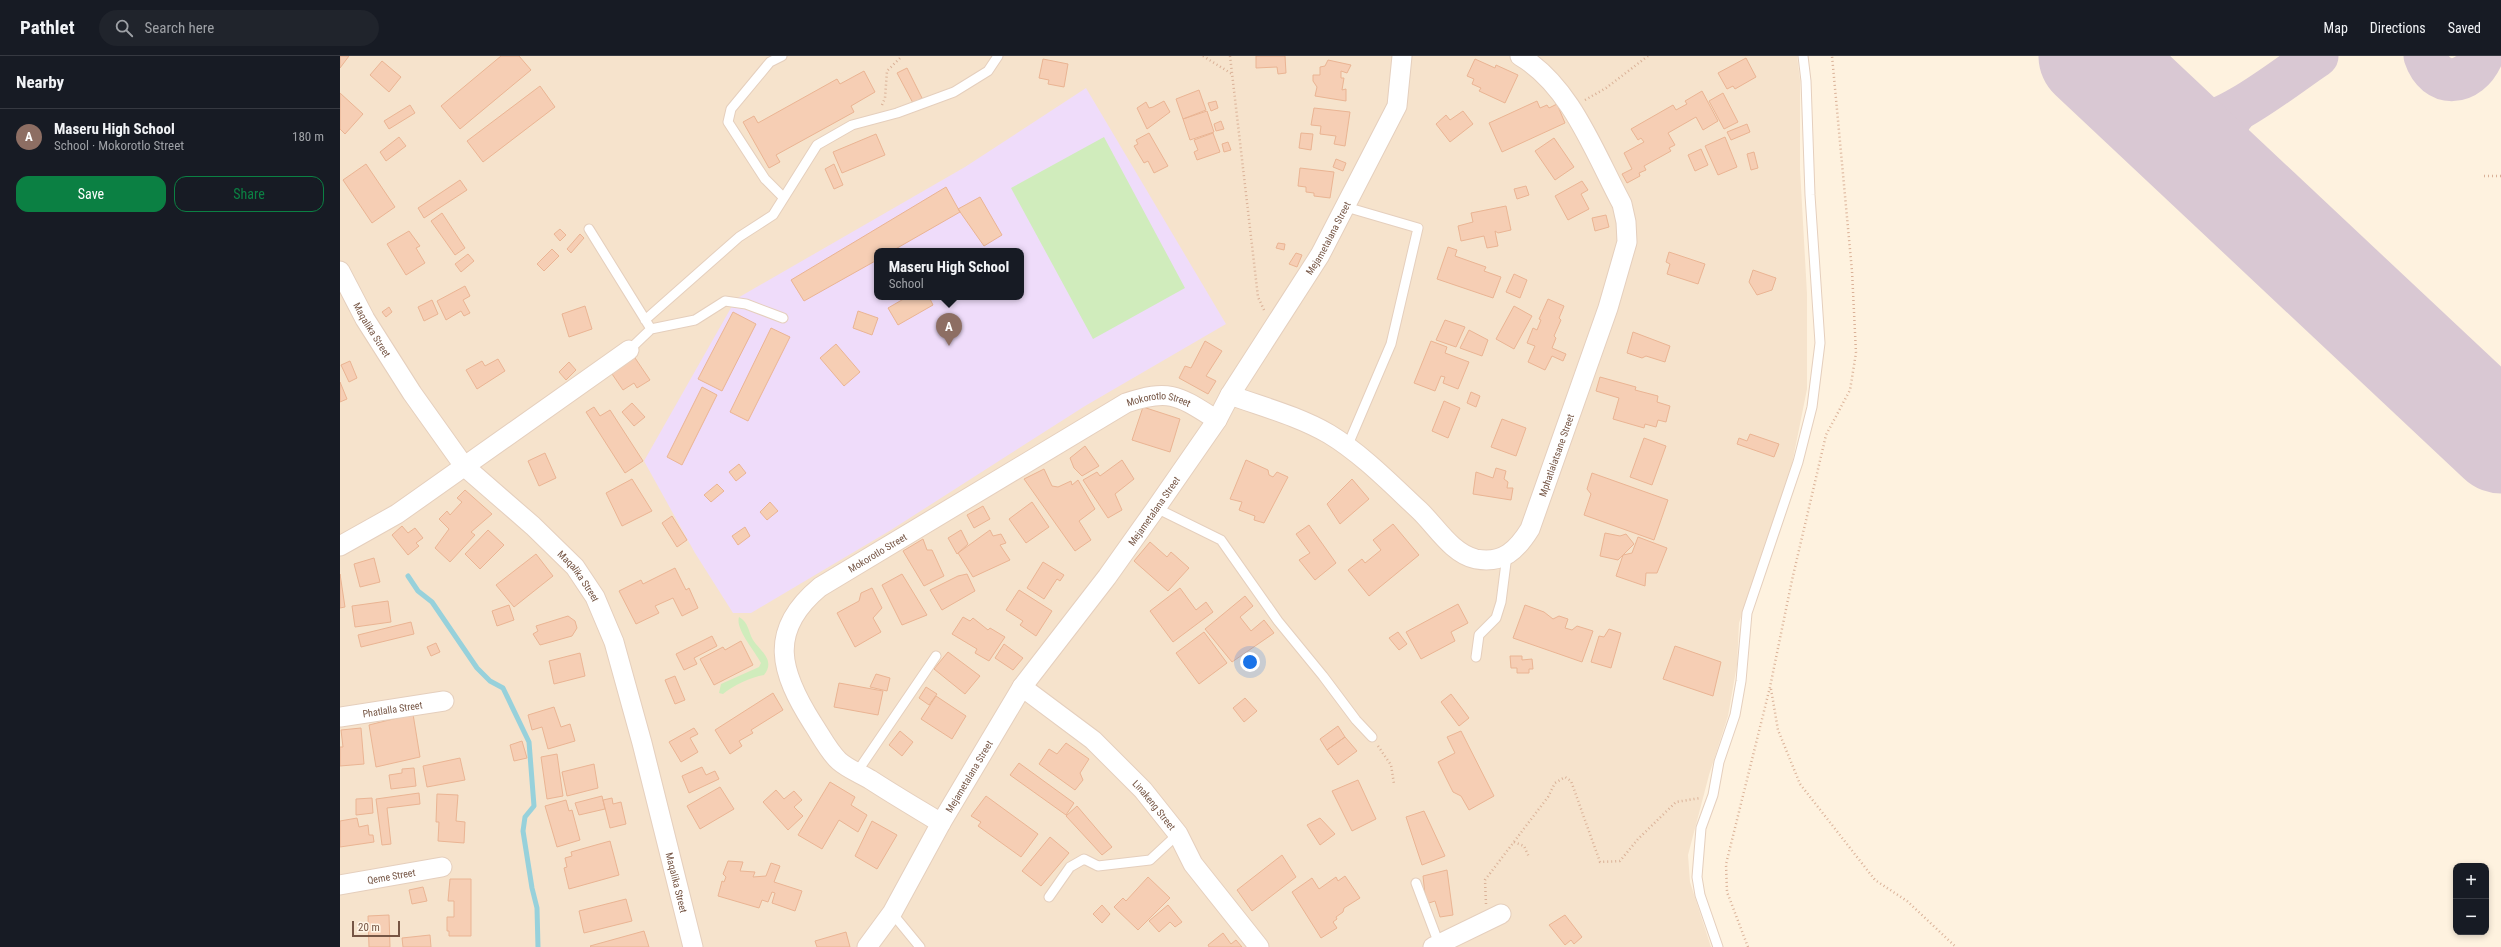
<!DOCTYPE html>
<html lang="en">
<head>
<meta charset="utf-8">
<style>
  body { margin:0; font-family:"Roboto Condensed",sans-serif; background:#20242c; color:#f1f3f6 }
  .controls { position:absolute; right:12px; bottom:12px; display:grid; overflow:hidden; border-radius:8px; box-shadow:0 2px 6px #0003 }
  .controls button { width:36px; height:36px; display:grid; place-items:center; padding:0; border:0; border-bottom:1px solid #363941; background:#171b24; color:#f1f3f6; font:20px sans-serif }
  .scale { position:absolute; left:12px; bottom:10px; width:48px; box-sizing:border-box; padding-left:4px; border:2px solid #765645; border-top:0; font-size:11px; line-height:14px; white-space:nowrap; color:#765645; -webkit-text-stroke:3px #fff5e7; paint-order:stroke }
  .you { position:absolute; left:910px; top:606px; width:14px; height:14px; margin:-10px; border:3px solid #fff; border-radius:50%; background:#1a73e8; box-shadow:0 0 0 6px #1a73e833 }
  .badge { display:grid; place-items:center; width:26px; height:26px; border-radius:50%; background:#0b8043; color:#fff; font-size:13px; font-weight:700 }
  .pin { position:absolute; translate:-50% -33px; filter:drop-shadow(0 1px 2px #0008) }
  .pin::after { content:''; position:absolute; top:21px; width:14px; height:12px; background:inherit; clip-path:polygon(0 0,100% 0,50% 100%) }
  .popup { position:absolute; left:534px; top:192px; width:150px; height:52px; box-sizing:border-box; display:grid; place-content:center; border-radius:8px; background:#171b24; filter:drop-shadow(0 1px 3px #0005); font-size:13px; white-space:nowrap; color:#9ea1a6 }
  .popup b { font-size:15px; color:#f1f3f6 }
  .popup::after { content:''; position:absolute; left:50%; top:100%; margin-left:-8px; border:8px solid transparent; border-top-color:#171b24 }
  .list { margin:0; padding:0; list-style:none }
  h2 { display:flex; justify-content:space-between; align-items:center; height:52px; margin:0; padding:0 16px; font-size:17px }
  h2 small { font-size:13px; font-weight:400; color:#9ea1a6 }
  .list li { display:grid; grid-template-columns:26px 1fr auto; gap:12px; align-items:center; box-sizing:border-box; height:56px; padding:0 16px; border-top:1px solid #363941 }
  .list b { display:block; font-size:15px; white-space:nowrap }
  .list p { margin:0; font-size:13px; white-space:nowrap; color:#9ea1a6 }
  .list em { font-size:13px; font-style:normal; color:#9ea1a6 }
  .actions { display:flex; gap:8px; padding:12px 16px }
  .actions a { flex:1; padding:9px 0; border:1px solid #0b8043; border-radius:12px; text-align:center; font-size:14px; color:#0b8043 }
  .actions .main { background:#0b8043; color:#fff }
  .icon { flex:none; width:22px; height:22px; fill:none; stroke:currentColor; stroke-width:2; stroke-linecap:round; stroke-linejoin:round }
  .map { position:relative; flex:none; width:2161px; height:891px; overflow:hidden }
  header { display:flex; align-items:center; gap:24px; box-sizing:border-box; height:56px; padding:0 20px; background:#171b24; border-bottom:1px solid #363941 }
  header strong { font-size:19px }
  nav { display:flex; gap:22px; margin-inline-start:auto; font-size:14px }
  .search { width:280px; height:36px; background:#20242c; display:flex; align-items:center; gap:10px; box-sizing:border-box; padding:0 14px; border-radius:22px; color:#9ea1a6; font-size:15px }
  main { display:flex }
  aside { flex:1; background:#171b24 }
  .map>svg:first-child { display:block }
</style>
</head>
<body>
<header>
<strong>Pathlet</strong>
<div class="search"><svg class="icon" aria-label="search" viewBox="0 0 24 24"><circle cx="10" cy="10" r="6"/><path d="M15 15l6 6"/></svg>Search here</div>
<nav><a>Map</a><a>Directions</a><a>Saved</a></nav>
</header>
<main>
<aside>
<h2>Nearby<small></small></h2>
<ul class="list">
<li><span class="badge" style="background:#8d6e63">A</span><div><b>Maseru High School</b><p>School · Mokorotlo Street</p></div><em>180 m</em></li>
</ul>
<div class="actions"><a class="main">Save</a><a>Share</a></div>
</aside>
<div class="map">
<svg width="2161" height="891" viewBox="0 0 2161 891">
  <rect width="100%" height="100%" fill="#fef2df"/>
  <path fill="#f6e3cc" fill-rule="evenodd" d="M0,0H1457L1460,24V113L1467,238V333L1450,418L1399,567L1397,609L1388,660L1369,719L1348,799L1350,826L1371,891H0ZM537,195H681V241H537Z"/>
  <path fill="#efdcfa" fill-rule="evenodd" d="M746,32L886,268L745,350L551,474L411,557H393L355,497L304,405L396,243L625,111ZM537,195H681V241H537Z"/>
  <path fill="#d0ecbc" d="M764,81L845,232L753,283L671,132Z
    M399,561C409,567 408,575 413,584C420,595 436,604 424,619C411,621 392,630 383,638L379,637L381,628L419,611L421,607C415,595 395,573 399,561Z"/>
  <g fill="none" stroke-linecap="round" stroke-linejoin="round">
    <path stroke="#97d1db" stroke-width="5" d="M68,520L78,535L92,546L137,612L150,625L163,632L189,686L194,750L185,761L183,775L192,832L197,852L198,891"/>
    <path stroke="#d9c8d3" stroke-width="43" d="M2085,0C2096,33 2129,30 2142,0
      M1809,53C1823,60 1836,69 1852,69C1886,70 1948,19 1977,0
      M1890,129C1883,102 1876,76 1897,54"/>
    <path stroke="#d9c8d3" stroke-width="107" d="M1752,0L2161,384"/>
  </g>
  <path fill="#f6ceb4" stroke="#eab493" d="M0,0H9L0,12Z
    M161,0H179L191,14L120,73L101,50Z
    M916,0H945L946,17L938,18L937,11L916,12Z
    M1406,2L1416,21L1395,33L1393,30L1387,33L1378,17Z
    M703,3L728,8L724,31L708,28L709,24L699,22Z
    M1135,3L1155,12L1156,9L1178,19L1165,47L1139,35L1141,32L1132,28L1134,23L1127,20Z
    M988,4L1011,9L1007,17L1001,15V22H1004L1002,34L1006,33V45L975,40L977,31L973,25V19H980V11L985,10Z
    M42,5L61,21L49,36L30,19Z
    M567,12L582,42L573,47L557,17Z
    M524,15L535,36L511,50L514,56L436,99L440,106L429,112L403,66L414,60L418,67L497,23L500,28Z
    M200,30L215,51L143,106L127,85Z
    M859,34L866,54L843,63L836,43Z
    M1362,35L1378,65L1363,74L1356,61L1328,77L1335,89L1329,92L1331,95L1304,110L1306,114L1299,117L1300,120L1287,127L1282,118L1292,113L1284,97L1304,86L1301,82L1298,84L1291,73L1333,49L1336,54L1347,48L1345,45Z
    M0,37L23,58L5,78L0,73Z
    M1383,37L1398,66L1384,73L1369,45Z
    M824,45L830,56L807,73L797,52L806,46L809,52L813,51Z
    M876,45L878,52L871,55L868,47Z
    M1197,45L1200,52L1207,49L1209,52L1217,48L1225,67L1162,96L1149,67Z
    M70,49L75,57L49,73L44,65Z
    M974,52L1010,56L1005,90L994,88L996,80L980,78L981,70L971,69Z
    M867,55L874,76L850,84L843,63Z
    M1123,55L1133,68L1110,86L1096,68L1106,59L1110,64Z
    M881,65L884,73L876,75L874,68Z
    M1407,68L1410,76L1391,84L1387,76Z
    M809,77L828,110L814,117L808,105L804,107L794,90L798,88L796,84Z
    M873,77L880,96L857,104L854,96L858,94L854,84Z
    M961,77L973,78L971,94L959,92Z
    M536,78L545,99L502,117L493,96Z
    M59,81L66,90L46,105L40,96Z
    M1385,81L1397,111L1378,119L1365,90Z
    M1214,82L1234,111L1215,124L1195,95Z
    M888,86L891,94L884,96L882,88Z
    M1361,93L1368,109L1355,115L1348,99Z
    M1414,96L1418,112L1411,114L1407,98Z
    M996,103L1006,107L1003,115L993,111Z
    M26,108L55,151L32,167L3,124Z
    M494,108L503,129L494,133L485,113Z
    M960,112L994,116L990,142L974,140V137L966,136V131L958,130Z
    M120,124L127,134L84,162L78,152Z
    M1242,125L1248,134L1241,138L1249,153L1228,164L1215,140Z
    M1186,130L1189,139L1177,143L1174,133Z
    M606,131L620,156L552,195H537V204L464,245L451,224Z
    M640,141L662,179L644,190L618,153Z
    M1166,150L1171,174L1158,177L1155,175L1158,190L1147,192L1144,180L1121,185L1118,170L1133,166L1131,157Z
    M102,157L125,192L115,199L91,165Z
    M1266,159L1269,171L1255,175L1252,162Z
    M220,173L226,179L220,185L214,178Z
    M69,175L80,190L76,192L85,207L66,219L47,188Z
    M240,178L244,182L231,197L227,193Z
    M938,187L945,188L944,194L936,192Z
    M1108,191L1117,194L1115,200L1146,211L1144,215L1161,221L1153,242L1097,223Z
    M212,193L219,200L204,215L197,208Z
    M1329,196L1365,208L1358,228L1327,218L1330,208L1326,206Z
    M956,197L962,199L957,211L949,208Z
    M128,198L134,205L121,216L115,208Z
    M1413,214L1436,222L1432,234L1417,239L1409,226Z
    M1174,218L1187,224L1180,242L1166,236Z
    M125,230L130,240L123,244L130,257L124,260L121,255L106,264L97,245Z
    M567,241H589L593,249L558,269L548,252Z
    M1208,243L1224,250L1219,262L1221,264L1214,280L1216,282L1212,292L1226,298L1223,305L1212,300L1205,314L1188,306L1195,290L1187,287L1193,272L1197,274L1201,264L1199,263Z
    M92,244L98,258L84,265L78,251Z
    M245,250L252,273L229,281L222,258Z
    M1174,250L1192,260L1174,293L1156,283Z
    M49,251L52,256L46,261L42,256Z
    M518,255L538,262L532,279L513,272Z
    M393,256L416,268L382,335L358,323Z
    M1105,264L1125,271L1116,291L1096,284Z
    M431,272L450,281L408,365L390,356Z
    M1129,274L1148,284L1142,300L1120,292Z
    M1293,276L1330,290L1325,306L1306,300L1302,302L1287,297Z
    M865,285L882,295L866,320L876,325L868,338L839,322L845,310L851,312Z
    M1091,285L1107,291L1105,297L1129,306L1118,333L1103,327L1105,321L1101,320L1095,335L1074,327Z
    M496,288L520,316L504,330L480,302Z
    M293,299L310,324L297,332L294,327L283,334L270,315Z
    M158,303L165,315L137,333L126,314L142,305L145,310Z
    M10,305L17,322L9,326L1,309Z
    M229,306L236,314L226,324L219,316Z
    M1260,321L1296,331L1295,334L1318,340L1317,346L1330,350L1326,366L1318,364L1316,371L1305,368L1304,372L1273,363L1279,342L1256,335Z
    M0,326L7,343L0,346Z
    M362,331L377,339L342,409L327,401Z
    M1131,336L1140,340L1136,351L1127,347Z
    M1104,345L1120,352L1108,382L1092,375Z
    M292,347L305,361L294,370L282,356Z
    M254,351L260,360L270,354L303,405L285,417L246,356Z
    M803,351L840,363L830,396L792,384Z
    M1162,363L1186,372L1176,400L1151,391Z
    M1410,378L1439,388L1434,401L1397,388L1399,382L1407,385Z
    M1304,382L1326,390L1312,429L1290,421Z
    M745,390L759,410L742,420L734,412L730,402Z
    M205,397L216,422L199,430L188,405Z
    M782,404L794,423L775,438L782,454L768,462L743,424L757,416L760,420Z
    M906,404L928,414L929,419L933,421L937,416L948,421L924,467L914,464L915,460L899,454L902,446L890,443Z
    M399,408L406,417L396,425L389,416Z
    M1156,412L1166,415L1164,423L1168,426L1167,432H1173L1171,444L1133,438L1136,416L1153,422Z
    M704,413L712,430L718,431L731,425L732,429L738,424L755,453L739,465L751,484L735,495L684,423Z
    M1252,417L1328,444L1314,484L1244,459L1251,438L1247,433Z
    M292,423L312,455L282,470L266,437Z
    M1012,423L1029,443L1000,468L987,448Z
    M377,428L384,435L371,446L364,439Z
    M125,434L152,458L131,476L135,479L110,506L95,492L109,473L99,463L107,455L110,459L122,446L117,442Z
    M430,446L438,455L427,464L420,456Z
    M692,446L709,471L686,487L669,463Z
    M643,450L650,463L634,472L627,459Z
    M332,460L347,484L337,491L322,467Z
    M1053,468L1079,499L1029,540L1008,514L1022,503L1025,507L1041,494L1033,484Z
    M969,469L996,507L975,524L959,504L970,497L956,478Z
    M62,470L68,477L75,472L83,482L76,487L79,490L68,499L52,479Z
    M405,471L410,480L398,489L392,480Z
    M148,474L164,489L140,513L125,498Z
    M621,474L628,488L617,498L608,482Z
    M650,474L653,480L661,478L666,487L660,489L670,504L633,521L618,497Z
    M1265,477L1280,480L1286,478L1294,488L1278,504L1260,500Z
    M1298,481L1327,492L1317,517H1306L1305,530L1276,520L1283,499L1292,497Z
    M583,483L587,494H592L604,520L584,530L563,495Z
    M810,486L827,501L831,496L849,512L828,535L794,505Z
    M196,498L213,520L174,551L156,529Z
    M34,502L40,526L20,531L14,508Z
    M703,506L724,519L720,525L717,523L704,543L687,532Z
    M335,512L346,534L349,532L358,552L342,560L333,542L315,550L319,557L296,568L279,535L301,524L303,528Z
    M0,518L5,551L0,552Z
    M562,518L587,559L562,569L542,529Z
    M627,518L635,535L602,554L590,534L618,520Z
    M532,532L542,552L533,562L541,576L515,591L497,557L519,545L521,537Z
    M840,532L856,554L866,546L873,556L833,586L810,555Z
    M679,534L712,555L696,580L680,569L683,565L666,554Z
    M905,540L913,550L900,561L911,575L924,564L934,577L892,606L865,573Z
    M48,545L51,566L15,571L12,550Z
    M1118,548L1128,567L1111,576L1115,585L1081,603L1066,576Z
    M169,549L174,564L157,570L152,555Z
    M1185,549L1204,556L1213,563L1219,560L1228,563L1225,572L1232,574L1237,570L1253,575L1242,606L1173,582Z
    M228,560L235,565L237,572L232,580L200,589L193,578L198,575L196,570Z
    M623,561L630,565L633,562L648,574L650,572L665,581L649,605L635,597L637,593L612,578Z
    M71,566L74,578L21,591L18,579Z
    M1269,573L1281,577L1271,612L1251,606L1259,580L1264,581Z
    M864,576L887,607L859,628L836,597Z
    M1058,576L1067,588L1059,594L1049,582Z
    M372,580L377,590L354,602L357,608L344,614L336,598Z
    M401,585L413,609L374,629L360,603L383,591L385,594Z
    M96,587L100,596L91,600L87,591Z
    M664,588L683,602L673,614L655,602Z
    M1335,590L1381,606L1373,640L1323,623Z
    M608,596L640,620L625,638L594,613Z
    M240,597L245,620L214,628L209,605Z
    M1170,600H1182V604L1192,603L1193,613H1189V617H1177V612H1171Z
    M536,618L550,622L547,635L530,631Z
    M335,620L345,644L335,648L325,624Z
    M499,627L543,635L538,659L494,651Z
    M586,631L597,638L589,649L579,642Z
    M433,637L443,654L411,674L413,677L399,685L402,690L390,698L375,674Z
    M1111,638L1129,662L1119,670L1101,646Z
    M596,640L626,660L612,683L581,663Z
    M905,642L917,655L904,666L893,652Z
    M214,651L221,671L230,668L235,685L208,693L202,671L192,674L188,659Z
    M73,658L80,701L36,711L29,669Z
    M998,670L1005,681L987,694L980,683Z
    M21,672L24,708L0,710V691H3L1,674Z
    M354,672L358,678L350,682L358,696L341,706L329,686Z
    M560,675L573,686L562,700L549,689Z
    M1121,675L1154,740L1129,754L1121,740L1113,736L1098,706L1115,697L1107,681Z
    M1005,681L1017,695L998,709L987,694Z
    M182,685L187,702L174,705L170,689Z
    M726,687L749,703L740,717L743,724L735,734L699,708L709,693L717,698Z
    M217,698L223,740L207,743L201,701Z
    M120,702L125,724L87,731L83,710Z
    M679,707L734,747L726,759L670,719Z
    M254,708L258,732L227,740L222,716Z
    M362,711L366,719L375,715L379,723L349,737L342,720Z
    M74,712L76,730L51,733L49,719L62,717V713Z
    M1018,724L1036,763L1012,775L992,735Z
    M490,726L515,741L511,749L527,759L518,776L499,764L482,793L458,779Z
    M380,731L394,753L360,773L347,750Z
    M436,734L444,743L454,735L462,744L454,751L463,760L448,774L423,746Z
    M79,737L80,748L47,752L51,788L42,789L36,743Z
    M97,738L118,739L116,765L125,766L124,787L98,785L99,766H96Z
    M262,740L265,753L239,759L235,747Z
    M646,740L698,778L681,801L638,770L641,766L631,760Z
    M32,742L33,757L16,759V743Z
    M272,742L273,748L281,746L286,768L270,772L263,744Z
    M226,744L229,755L232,754L240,784L217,791L205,750Z
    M737,750L772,791L762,799L726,760Z
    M1084,755L1105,800L1082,809L1066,761Z
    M17,762L19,771L28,769L29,779H33L34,786L0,791V765Z
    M980,762L995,778L980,789L967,769Z
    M532,765L557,779L537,813L515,800Z
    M710,781L729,797L701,830L682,815Z
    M270,785L279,819L229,833L224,812L227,811L225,802L232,800L231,796Z
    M942,799L956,821L912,855L897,834Z
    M388,805L403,806L400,815L415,816L413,821L426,820L431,807L440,810L434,826L462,835L455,855L432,847L435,837L432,836L428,846L422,844L419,852L378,840L382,825L384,826L386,821L383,818Z
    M1107,814L1113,859L1100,861L1095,845L1086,848L1083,820Z
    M1005,820L1020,842L1004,852L1003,856L996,861L997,863L993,866L997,872L981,882L952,836L972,822L979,833L996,821L998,825Z
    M808,821L830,842L798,874L774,851L783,842L786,845Z
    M110,823H131V880H109V875H107V861H114V845H108Z
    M83,831L87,845L72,848L69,834Z
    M286,843L292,865L244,877L239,855Z
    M762,849L770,858L762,867L753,858Z
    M828,849L842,866L835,871L830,866L819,876L809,865Z
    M49,859L50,891H29L28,860Z
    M1225,859L1242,881L1234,888L1231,884L1225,889L1209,869Z
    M304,875L309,891H251L250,890Z
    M506,876L510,891H477L475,885Z
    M883,877L891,888L896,884L902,891H869L868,889Z
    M90,879L91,891H63L62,882Z"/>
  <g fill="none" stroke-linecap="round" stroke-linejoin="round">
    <defs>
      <path id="lane" d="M442,0L430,6L391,53L388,66L425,123L443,141
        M1006,151L1078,172L1051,288L1007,391
        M249,173L311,273L289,294
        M305,264L399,181L433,159L477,89L512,69L557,57L614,36L648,15L658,0
        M311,273L355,264L385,245L406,248L443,262
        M816,452L881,484L938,565L983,620L1016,664L1032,681
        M1136,601L1139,579L1156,562L1161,546L1167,499
        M517,716L596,600
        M1076,827L1099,888
        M709,841L730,811L744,803L758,810L810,804L838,778
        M552,857L580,891
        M1378,891L1360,839L1357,821L1361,772L1373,739L1379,706L1395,659L1401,625L1407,557L1458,406L1472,351L1480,287L1470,139L1466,25L1463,0"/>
      <g id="street">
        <path id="s1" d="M0,215L25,263L72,337L124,410L193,470L235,511L255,541L274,586L302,687L353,891"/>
        <path id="s2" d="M890,339C923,351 958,360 989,378C1022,398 1051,428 1079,454C1096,470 1112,498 1136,503C1163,508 1177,494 1190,473L1268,252L1287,186L1286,166L1282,148C1255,98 1231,30 1180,0"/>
        <path d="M0,490L57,458L289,294"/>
        <path id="s3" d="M682,631L753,684L803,734L838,778L853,808L919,891"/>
        <path id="s4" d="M0,661L104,645"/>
        <path id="s5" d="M601,767C578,753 554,739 531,724C521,718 508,713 499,705C489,696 481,680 473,668C440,616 427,575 480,531L786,347C830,332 839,340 877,364"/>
        <path id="s6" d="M0,829L102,811"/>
        <path id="s7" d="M527,891L552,857L601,767L682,631L767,521L816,452L877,364L890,339L980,199L1057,50L1062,0"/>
        <path d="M1093,891L1161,858"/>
      </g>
    </defs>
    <use href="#lane" stroke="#e5cfbd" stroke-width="11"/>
    <use href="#street" stroke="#e5cfbd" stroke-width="21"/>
    <path stroke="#dab197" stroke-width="2.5" stroke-dasharray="1 3" stroke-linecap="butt" d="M863,0L892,18
      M890,0L918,241L924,254
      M1245,44L1266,32L1308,0
      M542,49L545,42L547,15L562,0
      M2144,120H2161
      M1431,633L1438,674L1460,728L1535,824L1567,845L1616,891
      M1038,690L1051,709L1054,728
      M1174,786L1184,790L1189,801
      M1146,848L1145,824L1208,741L1215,727L1225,721L1231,725L1260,806L1280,805L1298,783L1336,746L1360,742
      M1408,891L1387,836L1386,808L1430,631L1452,524L1486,379L1510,334L1516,297L1512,215L1492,0"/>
    <use href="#lane" stroke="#fff" stroke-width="9"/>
    <use href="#street" stroke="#fff" stroke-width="19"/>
  </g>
  <g text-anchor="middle" stroke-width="3.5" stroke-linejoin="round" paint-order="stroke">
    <g font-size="10" fill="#765645" stroke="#fff5e7">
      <text dy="4" stroke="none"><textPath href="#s7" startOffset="847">Mejametalana Street</textPath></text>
      <text dy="4" stroke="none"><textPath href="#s1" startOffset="67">Maqalika Street</textPath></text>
      <text dy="4" stroke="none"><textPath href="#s5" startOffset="711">Mokorotlo Street</textPath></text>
      <text dy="4" stroke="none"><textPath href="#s2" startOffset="446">Mphatlalatsane Street</textPath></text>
      <text dy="4" stroke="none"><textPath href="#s7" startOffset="523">Mejametalana Street</textPath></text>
      <text dy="4" stroke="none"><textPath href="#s5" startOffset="387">Mokorotlo Street</textPath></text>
      <text dy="4" stroke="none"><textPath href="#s1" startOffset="391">Maqalika Street</textPath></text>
      <text dy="4" stroke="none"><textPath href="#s4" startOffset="53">Phatlalla Street</textPath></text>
      <text dy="4" stroke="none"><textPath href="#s7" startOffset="199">Mejametalana Street</textPath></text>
      <text dy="4" stroke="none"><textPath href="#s3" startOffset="178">Linakeng Street</textPath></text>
      <text dy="4" stroke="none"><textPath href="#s6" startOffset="52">Qeme Street</textPath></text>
      <text dy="4" stroke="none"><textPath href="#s1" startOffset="715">Maqalika Street</textPath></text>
    </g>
  </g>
</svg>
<div class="controls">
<button>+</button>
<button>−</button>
</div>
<div class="scale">20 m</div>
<div class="you"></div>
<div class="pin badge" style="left:609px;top:290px;background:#8d6e63">A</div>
<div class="popup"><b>Maseru High School</b>School</div>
</div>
</main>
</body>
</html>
